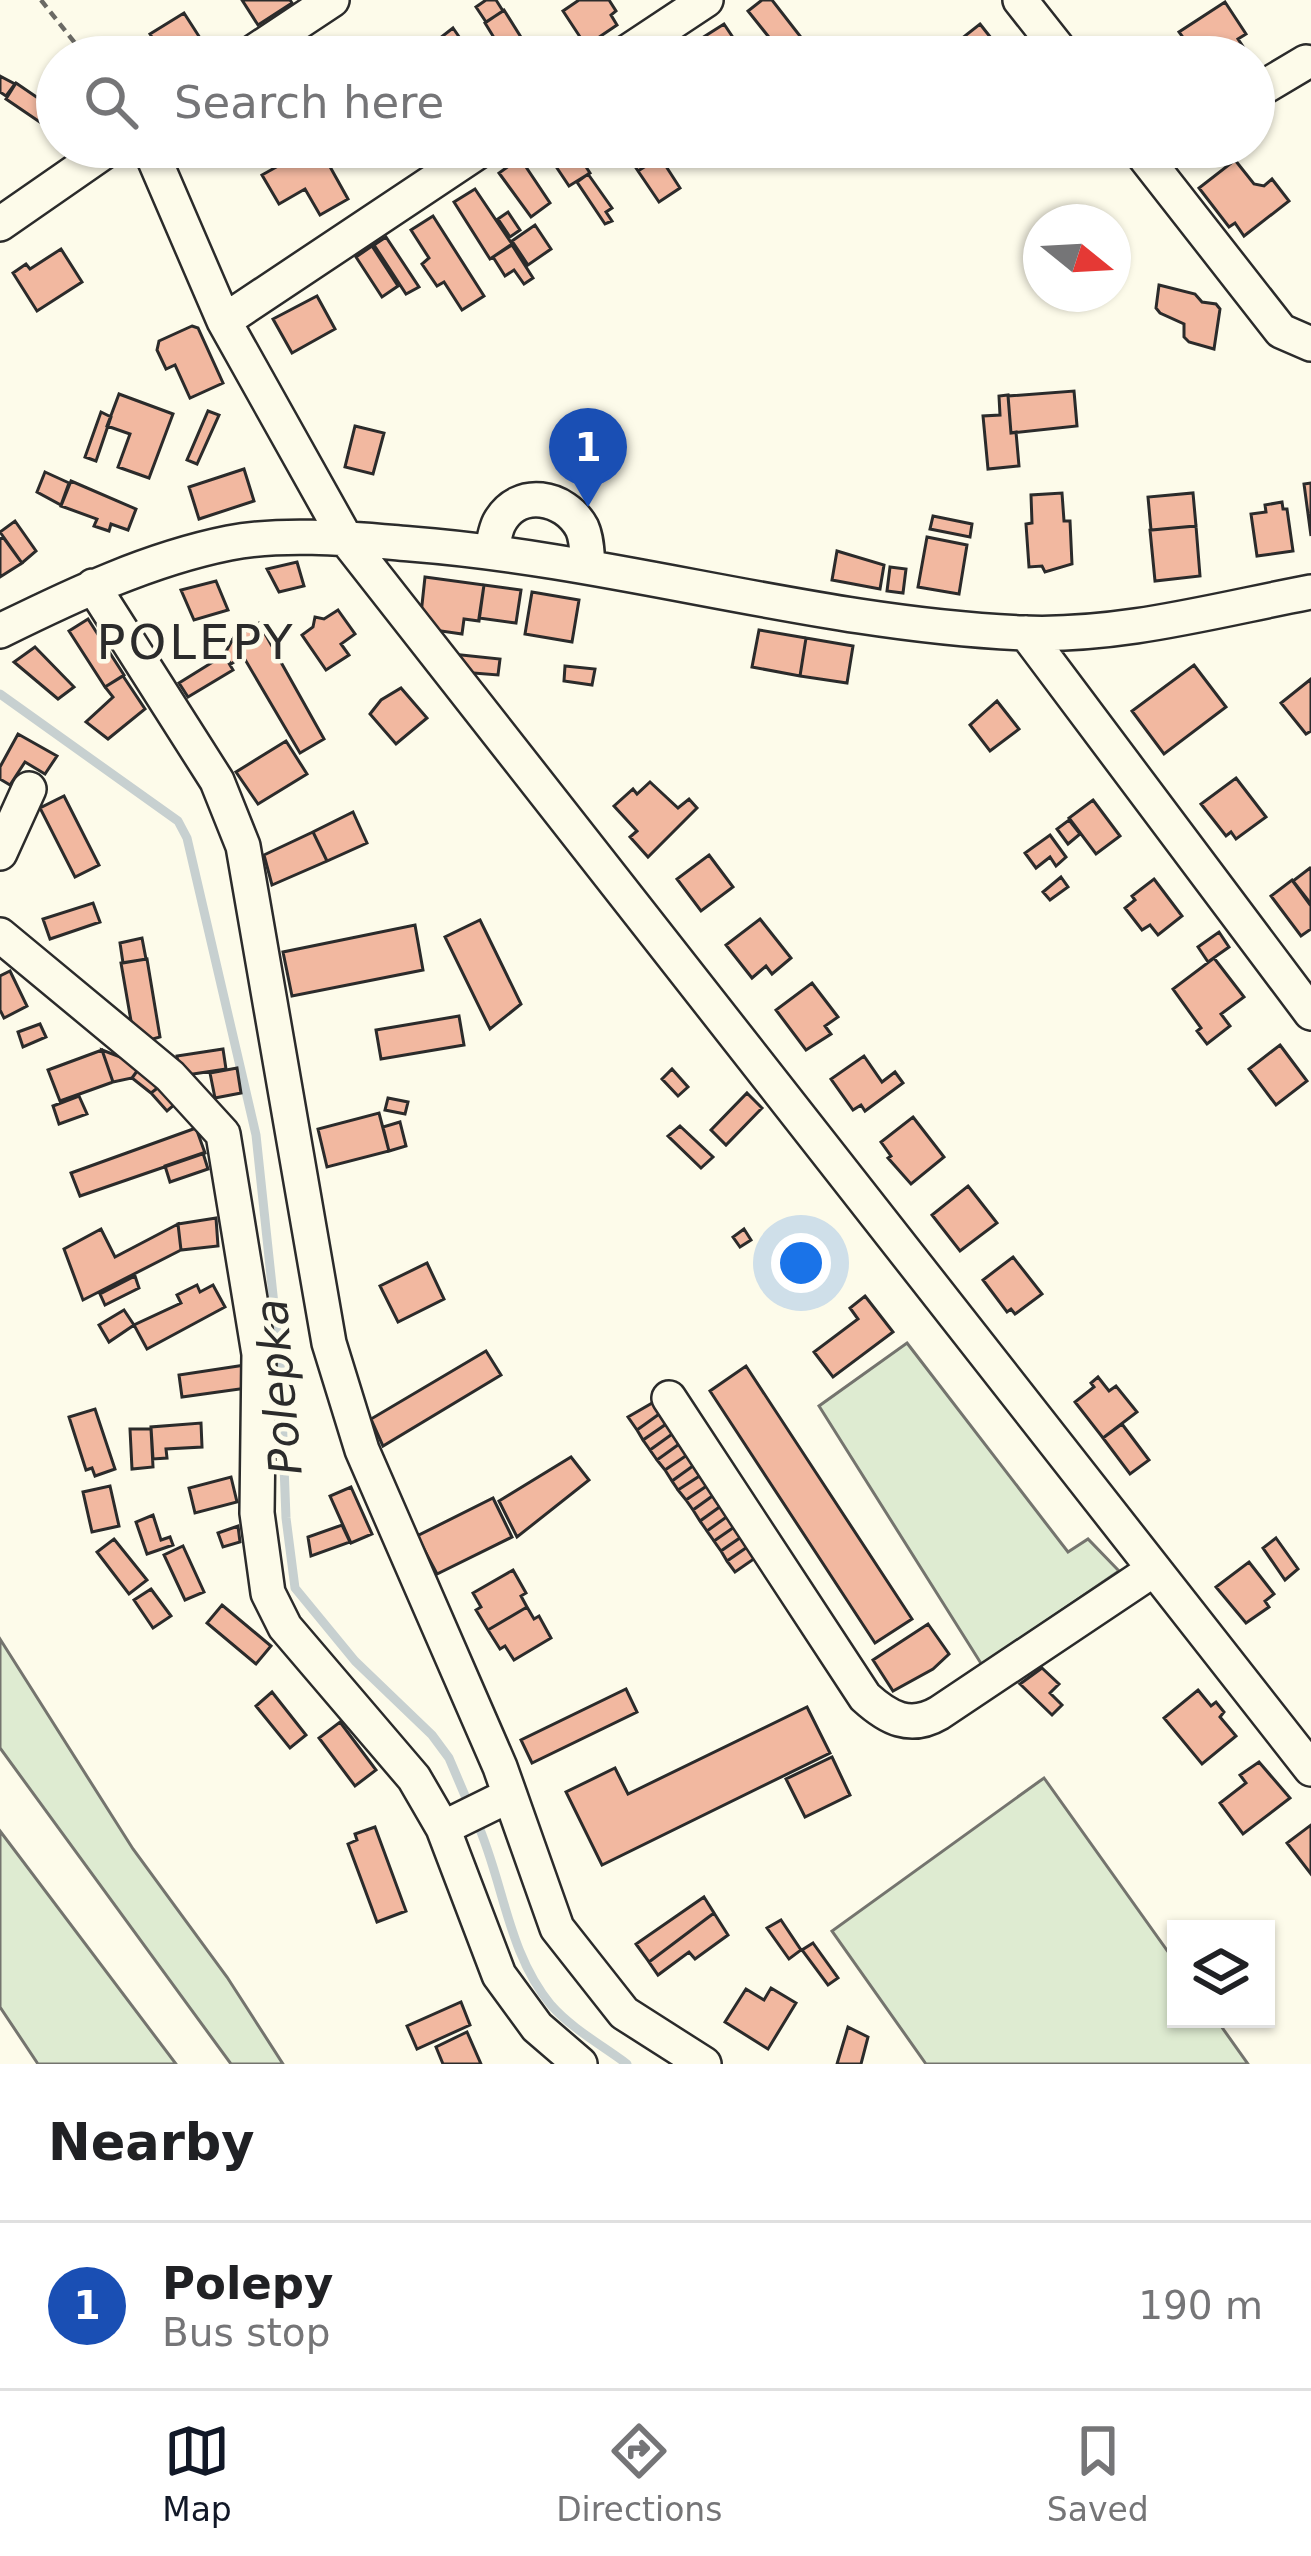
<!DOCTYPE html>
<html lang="en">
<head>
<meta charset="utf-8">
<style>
  body { margin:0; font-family:"DejaVu Sans",sans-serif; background:#f6f6f6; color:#202124 }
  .controls { position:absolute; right:36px; bottom:36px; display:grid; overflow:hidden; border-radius:0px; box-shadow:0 3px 9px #0004 }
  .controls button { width:108px; height:108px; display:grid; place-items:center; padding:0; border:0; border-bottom:3px solid #e0e0e0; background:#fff; color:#202124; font:60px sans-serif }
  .compass { position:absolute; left:1023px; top:204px; width:108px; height:108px; border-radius:50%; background:#fff; box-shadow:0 3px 9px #0004; rotate:108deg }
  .you { position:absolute; left:801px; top:1263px; width:42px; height:42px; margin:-30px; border:9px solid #fff; border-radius:50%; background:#1a73e8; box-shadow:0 0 0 18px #1a73e833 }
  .badge { display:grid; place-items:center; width:78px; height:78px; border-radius:50%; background:#111827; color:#fff; font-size:39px; font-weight:700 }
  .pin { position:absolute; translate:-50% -99px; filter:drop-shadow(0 3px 6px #0008) }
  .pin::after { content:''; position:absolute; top:63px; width:42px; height:36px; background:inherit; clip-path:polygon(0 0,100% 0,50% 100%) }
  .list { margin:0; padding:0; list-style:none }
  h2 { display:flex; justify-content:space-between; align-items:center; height:156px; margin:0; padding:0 48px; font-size:51px }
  h2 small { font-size:39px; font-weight:400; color:#757577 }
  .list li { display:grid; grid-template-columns:78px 1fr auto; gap:36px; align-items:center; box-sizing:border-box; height:168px; padding:0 48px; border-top:3px solid #e0e0e0 }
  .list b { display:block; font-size:45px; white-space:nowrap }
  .list p { margin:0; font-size:39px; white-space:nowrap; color:#757577 }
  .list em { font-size:39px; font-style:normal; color:#757577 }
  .icon { flex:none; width:66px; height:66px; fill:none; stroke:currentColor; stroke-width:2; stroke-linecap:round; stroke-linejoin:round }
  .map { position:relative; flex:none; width:1311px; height:2064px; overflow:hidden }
  .search { position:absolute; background:#fff; box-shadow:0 3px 9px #0004; left:36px; right:36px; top:36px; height:132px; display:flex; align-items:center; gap:30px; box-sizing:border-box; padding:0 42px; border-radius:66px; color:#757577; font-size:45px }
  .sheet { height:324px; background:#fff }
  nav { display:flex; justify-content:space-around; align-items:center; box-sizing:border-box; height:168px; border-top:3px solid #e0e0e0; background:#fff; font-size:33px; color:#757577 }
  nav a { display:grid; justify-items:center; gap:6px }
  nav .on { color:#111827 }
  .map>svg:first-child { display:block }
</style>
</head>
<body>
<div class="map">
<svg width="1311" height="2064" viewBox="0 0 1311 2064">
  <rect width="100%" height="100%" fill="#fdfbea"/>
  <path fill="#deebd1" stroke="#74746e" stroke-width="3" d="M907,1343L1068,1552L1088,1539L1119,1571L982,1665L819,1406Z
    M0,1639L133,1849L227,1977L283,2064H231L0,1748Z
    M1044,1778L1176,1963V2019H1216L1248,2064H926L832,1931Z
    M0,1831L176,2064H38L0,2007Z"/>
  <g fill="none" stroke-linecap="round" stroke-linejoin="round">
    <path stroke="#c7d0d0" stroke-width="9" d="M0,694L178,821L187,838L256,1135L280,1361L286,1518L295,1588L355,1661L432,1735L449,1758L469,1805
      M476,1820C504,1882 507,1952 551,2005C571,2028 603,2046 627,2064"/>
  </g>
  <path fill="#f2b8a0" stroke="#2b2b2b" stroke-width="3" d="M242,0H290L292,3L258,25Z
    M486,0H496L503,11L486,22L476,7Z
    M579,0H609L616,11L611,15L617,25L586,46L563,11Z
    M762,0H772L800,36L780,51L748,11Z
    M1225,2L1246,34L1238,39L1250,57H1197L1179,32Z
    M504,10L524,42L504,54L485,23Z
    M184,13L211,55L155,57L161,52L150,34Z
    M724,24L746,57H699L691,45Z
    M980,24L1006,57H952L947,50Z
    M453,28L473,57H453L440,38Z
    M539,39L550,57H534L527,47Z
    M524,42L534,57H509L507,53Z
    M0,76L15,84L6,96L0,92Z
    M16,83L57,111L50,129L6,99Z
    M312,147H319L348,199L320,215L305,189L279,204L262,175Z
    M543,147H573L590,173L569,186Z
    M609,147H655L661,156L638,171L624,150L615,156Z
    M997,147H1045L1026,160L1021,152L1006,161Z
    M660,157L680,188L659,202L638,171Z
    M520,158L550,203L531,217L499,173Z
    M1235,160L1254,184L1264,186L1272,179L1289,201L1244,236L1235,223L1229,227L1199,188Z
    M588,174L612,208L606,212L612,221L605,224L577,182Z
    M475,189L512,244L490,259L454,202Z
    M508,212L520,230L510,237L498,219Z
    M433,216L484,296L462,310L444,282L437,286L422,264L429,258L411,230Z
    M535,225L551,249L528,265L512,241Z
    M386,237L419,287L406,294L374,245Z
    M512,245L533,278L524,284L514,270L505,276L493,257Z
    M372,246L398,286L382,297L356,257Z
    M61,249L82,282L37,311L13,273L26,264L30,269Z
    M1159,285L1195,294L1202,302L1216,304L1220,309L1214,349L1189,342L1184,337V324L1160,313L1156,308Z
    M317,296L335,329L292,353L273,319Z
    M192,326L198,328L223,383L190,398L175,365L166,369L157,350L159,341Z
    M1074,391L1077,426L1011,433L1008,396Z
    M119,394L173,414L149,478L118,467L130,434L107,426Z
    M1008,395L1011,433L1016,432L1019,466L988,469L983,416L1000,415L999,396Z
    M208,411L219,415L197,464L187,460Z
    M101,412L111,417L96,461L85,457Z
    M355,426L384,433L373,474L345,467Z
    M244,469L254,501L199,519L189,487Z
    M45,472L69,483L61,505L37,492Z
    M71,481L136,509L128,530L111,524L109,531L94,526L97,519L61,506Z
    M1311,483V536L1304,484Z
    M1062,493L1064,521H1070L1072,564L1045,572L1042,566L1029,567L1026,524L1032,523L1031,495Z
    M1193,493L1196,526L1151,530L1148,497Z
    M1282,502L1283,509H1287L1293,551L1257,556L1251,514L1266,512L1265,505Z
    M933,516L972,524L970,537L930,529Z
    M15,521L36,551L22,563L0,532Z
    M1196,526L1200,576L1155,581L1150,530Z
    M3,537L22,563L0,577V539Z
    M927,537L967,545L959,594L918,587Z
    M837,551L884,565L880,589L832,580Z
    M297,562L304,586L279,592L267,569Z
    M890,567L906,569L903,593L887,591Z
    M425,577L484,585L479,621L464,619L462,634L427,629L421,614Z
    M216,581L228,610L194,620L181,590Z
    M484,585L521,590L516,623L479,618Z
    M532,592L579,600L572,642L525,634Z
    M338,610L355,634L341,644L349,655L326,670L302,635L313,627L315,617L324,619Z
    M88,619L124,675L105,687L69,631Z
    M259,623L324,739L300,753L233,639Z
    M759,630L806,638L800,676L752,667Z
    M806,638L853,646L847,683L800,676Z
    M233,639L243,656L231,664L224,655Z
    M35,647L74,687L58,699L14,662Z
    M452,654L500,659L498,675L461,672Z
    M224,655L233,670L188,697L179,683Z
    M1194,665L1226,707L1164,754L1132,711Z
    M565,666L595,669L592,685L564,681Z
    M123,676L145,709L108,739L86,722L113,697L105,687Z
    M1311,679V731L1306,734L1281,703Z
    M401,688L427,718L396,744L370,714L381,700Z
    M997,701L1019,729L990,751L970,725Z
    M18,734L57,756L45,774L25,762L10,785L0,779V767Z
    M286,741L307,774L258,804L236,772Z
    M1236,778L1266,817L1236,839L1231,832L1226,836L1201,804Z
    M650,782L678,808L689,799L697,808L648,857L630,837L637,831L614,806L633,789L637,794Z
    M64,796L99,865L75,877L40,808Z
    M1093,800L1120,836L1096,854L1069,818Z
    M353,812L367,843L327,861L313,832Z
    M1069,820L1080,834L1068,844L1057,829Z
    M313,832L327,861L272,885L264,855Z
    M1050,835L1066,857L1056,866L1050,857L1036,868L1025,853Z
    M709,855L733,887L701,911L677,879Z
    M1310,868L1311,869V904L1293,881Z
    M1061,877L1068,887L1050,900L1043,892Z
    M1154,879L1182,916L1158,935L1150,925L1142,930L1125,908L1135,900L1132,896Z
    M1292,880L1311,906V929L1301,936L1271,896Z
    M93,903L100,922L50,939L43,919Z
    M760,919L791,958L772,974L766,966L752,978L726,945Z
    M480,920L521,1004L490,1029L445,937Z
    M415,925L423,970L292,996L283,952Z
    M1219,932L1229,947L1208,962L1198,947Z
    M142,938L146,959L123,963L120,943Z
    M1214,958L1244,997L1221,1014L1230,1026L1207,1044L1197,1031L1201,1028L1173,989Z
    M147,959L160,1037L135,1044L121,963Z
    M10,971L27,1006L4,1018L0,1010V976Z
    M812,983L838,1017L825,1026L831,1034L806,1050L776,1010Z
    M459,1016L464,1045L381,1059L376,1030Z
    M40,1024L46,1037L23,1047L18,1032Z
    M1280,1045L1307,1081L1276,1105L1249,1069Z
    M223,1049L226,1069L180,1076L177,1056Z
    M102,1050L123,1058L140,1067L132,1078L113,1082Z
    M102,1050L113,1082L60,1101L48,1070Z
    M864,1056L882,1082L895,1072L903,1083L865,1111L861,1105L853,1110L831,1079Z
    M140,1067L164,1083L151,1093L132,1078Z
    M237,1068L241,1093L215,1098L210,1073Z
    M672,1069L688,1087L678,1096L662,1079Z
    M164,1083L180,1100L167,1111L151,1093Z
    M747,1093L762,1108L726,1145L711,1130Z
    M79,1096L87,1114L59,1124L53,1106Z
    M388,1098L408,1102L405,1114L385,1110Z
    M379,1113L389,1151L327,1167L318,1129Z
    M913,1117L944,1157L911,1184L888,1158L891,1156L881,1142Z
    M400,1122L406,1146L389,1151L383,1127Z
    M680,1126L713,1157L701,1168L668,1136Z
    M196,1128L205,1153L80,1196L71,1173Z
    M203,1153L208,1169L170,1182L165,1166Z
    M968,1186L997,1223L960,1251L932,1215Z
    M216,1218L218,1246L181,1250L178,1224Z
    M178,1224L181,1250L83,1300L64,1249L101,1229L115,1257Z
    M744,1229L751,1240L740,1247L733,1237Z
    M1013,1257L1042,1294L1015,1314L1011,1309L1007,1312L983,1280Z
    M427,1263L444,1299L398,1322L380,1286Z
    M135,1276L139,1288L105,1305L100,1294Z
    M197,1285L200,1292L213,1285L225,1307L147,1349L134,1325L181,1303L177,1295Z
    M865,1296L893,1332L833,1377L814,1352L858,1319L850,1308Z
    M124,1310L134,1325L109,1342L99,1325Z
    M486,1351L501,1375L383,1446L371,1419Z
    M245,1365L247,1388L182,1397L179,1375Z
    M746,1366L912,1619L875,1643L710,1391Z
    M1098,1377L1109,1391L1116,1386L1137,1412L1103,1438L1075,1402L1094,1387L1091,1383Z
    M654,1402L662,1412L637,1430L628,1417Z
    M95,1409L115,1469L95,1476L92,1468L86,1470L69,1417Z
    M662,1412L669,1422L643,1440L637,1430Z
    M669,1422L675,1432L650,1450L643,1440Z
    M201,1423L202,1447L166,1449L167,1458L153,1459L151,1427Z
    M1122,1424L1149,1460L1130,1474L1103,1438Z
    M130,1429H151L153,1467L132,1469Z
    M675,1432L682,1442L657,1460L650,1450Z
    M682,1442L690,1453L665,1470L657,1460Z
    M690,1453L697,1463L672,1481L665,1470Z
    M571,1457L589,1480L517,1537L499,1501Z
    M697,1463L704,1473L678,1490L672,1481Z
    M704,1473L711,1483L686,1500L678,1490Z
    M231,1477L237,1502L195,1513L189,1488Z
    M711,1483L718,1492L693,1510L686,1500Z
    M110,1486L119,1526L92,1532L83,1492Z
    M351,1487L372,1534L351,1543L330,1496Z
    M718,1492L725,1503L700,1521L693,1510Z
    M493,1498L512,1537L437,1574L417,1536Z
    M725,1503L732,1513L707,1531L700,1521Z
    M732,1513L740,1523L714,1541L707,1531Z
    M153,1515L161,1540L170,1537L173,1545L147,1554L136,1522Z
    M740,1523L747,1533L721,1551L714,1541Z
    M342,1525L350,1542L311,1556L308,1537Z
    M238,1526L240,1542L223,1547L218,1533Z
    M747,1533L753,1543L727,1561L721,1551Z
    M1276,1538L1298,1569L1285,1580L1263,1548Z
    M114,1539L147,1580L129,1594L97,1552Z
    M753,1543L761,1554L735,1572L727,1561Z
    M183,1546L204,1592L185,1600L164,1555Z
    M1249,1562L1274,1594L1265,1601L1269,1607L1246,1623L1216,1587Z
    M513,1570L526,1593L521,1596L527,1607L488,1630L476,1610L481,1607L473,1593Z
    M151,1589L171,1616L153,1628L134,1600Z
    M222,1605L271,1646L256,1664L207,1623Z
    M527,1607L534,1619L539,1616L551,1638L514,1660L505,1646L500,1649L488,1630Z
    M928,1624L949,1654L933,1669L893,1691L873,1660Z
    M1042,1668L1059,1684L1050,1693L1062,1705L1052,1715L1020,1684Z
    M626,1689L637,1712L532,1763L521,1740Z
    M1198,1690L1211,1706L1216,1702L1224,1712L1220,1717L1236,1736L1202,1764L1164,1718Z
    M272,1692L306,1735L290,1748L256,1706Z
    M807,1707L830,1753L602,1865L566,1792L615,1768L628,1794Z
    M340,1722L376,1770L355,1786L319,1738Z
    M832,1757L850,1795L805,1817L786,1779Z
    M1259,1762L1290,1798L1243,1834L1220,1803L1246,1783L1240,1775Z
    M1311,1825V1874L1287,1843Z
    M375,1827L406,1911L377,1922L348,1844L357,1840L355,1834Z
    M704,1897L714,1913L649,1962L636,1944Z
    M714,1913L728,1935L695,1959L689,1952L658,1975L649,1962Z
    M781,1920L801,1950L789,1959L767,1928Z
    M813,1943L838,1978L828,1985L802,1950Z
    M771,1988L796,2003L768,2049L725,2022L746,1989L764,2000Z
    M461,2002L470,2025L417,2049L407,2026Z
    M848,2027L868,2037L861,2064H837Z
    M467,2032L481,2064H443L436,2047Z"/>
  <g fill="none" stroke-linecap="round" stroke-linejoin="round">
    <defs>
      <path id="minor" d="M1020,0L1065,57
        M246,57L332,0
        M620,57L706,0
        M1254,93L1306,62
        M149,147L224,321L346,539L1311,1769
        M1137,147L1281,331L1311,344
        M0,224L111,147
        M224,321L485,147
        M491,550C494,542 495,531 499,523C518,487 565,496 582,528C587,539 587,553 588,565
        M93,586L217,781L243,846L329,1343L362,1450L500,1767L557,1928L624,2013L704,2064
        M0,631C73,595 149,559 229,543C287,532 352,539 411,544C617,560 817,624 1023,633C1120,637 1216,610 1311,592
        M1026,633L1311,1013
        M0,853L29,789
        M0,935L170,1076L223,1134L259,1354L257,1513L268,1593L285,1627L414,1778L443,1828L499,1975L537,2027L580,2064
        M669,1398L865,1697C888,1718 910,1730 939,1713L1153,1570
        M443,1828L510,1795"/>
    </defs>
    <use href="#minor" stroke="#2b2b2b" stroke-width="38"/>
    <path stroke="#6a6964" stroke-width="4.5" stroke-dasharray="9 6" stroke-linecap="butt" d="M41,0L86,57"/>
    <use href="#minor" stroke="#fdfbea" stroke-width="33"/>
  </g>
  <g text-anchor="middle" stroke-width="9" stroke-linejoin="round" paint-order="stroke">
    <g font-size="45" font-style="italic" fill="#2b2b2b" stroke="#fdfbea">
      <text transform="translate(278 1387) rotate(-95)" y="16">Polepka</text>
    </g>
    <g font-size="48" letter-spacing="3" fill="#2b2b2b" stroke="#fdfbea">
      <text x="196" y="659">POLEPY</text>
    </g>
  </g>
</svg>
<div class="controls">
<button><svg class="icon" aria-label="layers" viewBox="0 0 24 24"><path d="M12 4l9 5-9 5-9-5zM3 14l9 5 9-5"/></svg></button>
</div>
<svg class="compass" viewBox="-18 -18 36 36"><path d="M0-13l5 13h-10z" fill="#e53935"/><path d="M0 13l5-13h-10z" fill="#757577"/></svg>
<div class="you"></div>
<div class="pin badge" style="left:588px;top:507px;background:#1a4fb4">1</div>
<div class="search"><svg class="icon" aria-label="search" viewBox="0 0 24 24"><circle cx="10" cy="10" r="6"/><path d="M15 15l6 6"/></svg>Search here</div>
</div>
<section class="sheet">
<h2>Nearby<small></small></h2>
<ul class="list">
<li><span class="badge" style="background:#1a4fb4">1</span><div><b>Polepy</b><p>Bus stop</p></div><em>190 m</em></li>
</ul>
</section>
<nav>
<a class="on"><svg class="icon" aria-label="map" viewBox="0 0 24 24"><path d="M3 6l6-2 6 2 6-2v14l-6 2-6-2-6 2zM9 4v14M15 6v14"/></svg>Map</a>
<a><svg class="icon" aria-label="directions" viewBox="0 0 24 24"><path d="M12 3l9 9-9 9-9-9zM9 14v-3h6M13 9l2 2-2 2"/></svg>Directions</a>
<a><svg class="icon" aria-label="saved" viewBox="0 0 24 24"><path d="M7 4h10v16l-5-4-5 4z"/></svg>Saved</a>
</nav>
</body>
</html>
